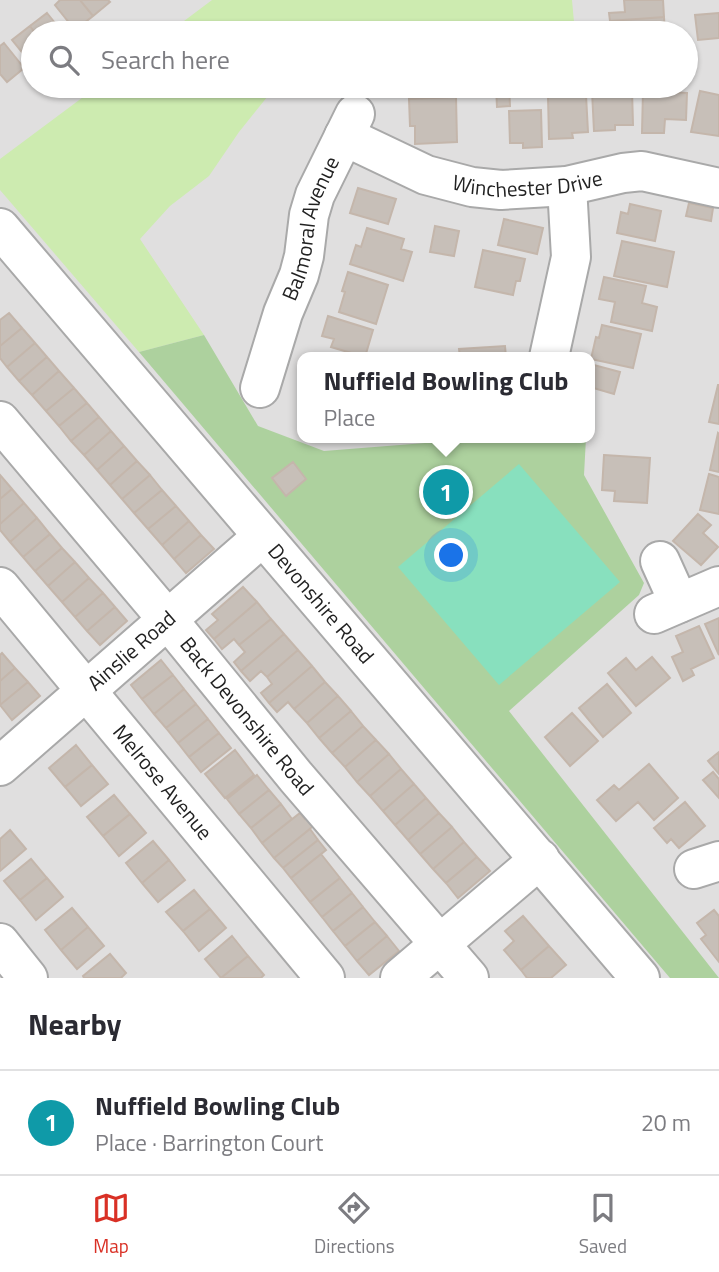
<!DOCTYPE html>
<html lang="en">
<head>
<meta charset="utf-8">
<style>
  body { margin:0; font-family:"Titillium Web",sans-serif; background:#f2f2f3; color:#2b2b33 }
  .you { position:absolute; left:452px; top:556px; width:24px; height:24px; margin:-18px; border:5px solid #fff; border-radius:50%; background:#1a73e8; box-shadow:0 0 0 10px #1a73e833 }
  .badge { display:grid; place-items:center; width:46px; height:46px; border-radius:50%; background:#d93025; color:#fff; font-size:23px; font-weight:700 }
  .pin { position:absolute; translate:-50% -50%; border:4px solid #fff; box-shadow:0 2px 7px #0006 }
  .popup { position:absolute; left:297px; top:352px; width:298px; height:91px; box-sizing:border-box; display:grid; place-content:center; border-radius:14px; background:#fff; filter:drop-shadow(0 2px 5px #0005); font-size:23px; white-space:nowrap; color:#7c7c81 }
  .popup b { font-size:26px; color:#2b2b33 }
  .popup::after { content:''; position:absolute; left:50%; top:100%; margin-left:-14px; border:14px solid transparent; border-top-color:#fff }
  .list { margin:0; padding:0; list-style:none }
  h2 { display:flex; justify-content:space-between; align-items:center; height:91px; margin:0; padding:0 28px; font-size:30px }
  h2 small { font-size:23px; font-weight:400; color:#7c7c81 }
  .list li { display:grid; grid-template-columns:46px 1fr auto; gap:21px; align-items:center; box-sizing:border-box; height:105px; padding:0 28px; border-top:2px solid #e1e1e2 }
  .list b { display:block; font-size:26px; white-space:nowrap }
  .list p { margin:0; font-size:23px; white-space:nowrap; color:#7c7c81 }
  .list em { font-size:23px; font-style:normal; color:#7c7c81 }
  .icon { flex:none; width:38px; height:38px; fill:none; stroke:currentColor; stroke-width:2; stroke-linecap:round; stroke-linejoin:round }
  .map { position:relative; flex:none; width:719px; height:978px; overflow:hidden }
  .search { position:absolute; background:#fff; box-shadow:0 2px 5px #0004; left:21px; right:21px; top:21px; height:77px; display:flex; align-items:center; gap:18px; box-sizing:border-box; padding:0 24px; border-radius:38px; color:#7c7c81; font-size:26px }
  .sheet { height:196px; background:#fff }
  nav { display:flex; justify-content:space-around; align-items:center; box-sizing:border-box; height:98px; border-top:2px solid #e1e1e2; background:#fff; font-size:19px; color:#7c7c81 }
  nav a { display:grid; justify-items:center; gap:4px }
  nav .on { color:#d93025 }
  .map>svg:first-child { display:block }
</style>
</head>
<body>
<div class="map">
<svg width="719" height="978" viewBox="0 0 719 978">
  <rect width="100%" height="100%" fill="#f2efe9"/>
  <path fill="#e0dfdf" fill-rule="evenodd" d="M0,0H719V978H0ZM33,33H686V86H33ZM302,357H590V438H302Z"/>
  <path fill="#cdebb0" d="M212,0H572L575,33H168Z
    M98,86H276L239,132L209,176L170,206L140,239L204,335L139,352L0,190V159Z"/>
  <path fill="#add19e" d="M204,335L258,426L324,451L488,438H586L584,475L644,583L639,595L509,711L719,978H670L139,352Z"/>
  <path fill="#88e0be" d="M519,464L620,582L499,685L398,567Z"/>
  <path fill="#c7bfb8" stroke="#c4b6ab" stroke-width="2" d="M60,0H80L93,16L75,30L55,5Z
    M80,0H108L110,2L93,16Z
    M624,0H663L664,17L610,21L609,13L625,12Z
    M47,13L63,33H35L30,26Z
    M719,13V38L698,40L695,15Z
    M664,17L665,33H628V29L611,31L610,21Z
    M30,26L35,33H33V66L12,40Z
    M4,43L24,68L7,82L0,74V46Z
    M434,86H460V90L434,91Z
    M496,86H509L510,106L497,107Z
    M632,90L633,125H615V130L594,131L592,91Z
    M643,91L687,93L686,120L665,119L664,133H642Z
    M700,91L719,95V136L691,132Z
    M586,95L588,132L572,133L573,138L549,139L548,96Z
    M456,97L457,142L415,144V126H410L409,99Z
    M541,110L542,147L523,148V143H510L509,111Z
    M358,188L396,199L388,224L350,213Z
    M689,203L713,208L711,221L686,216Z
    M630,204L661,211L655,241L617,233L621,212L628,214Z
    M504,219L543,228L537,254L498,245Z
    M435,226L459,231L454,256L430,252Z
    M367,228L404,239L401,249L412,252L403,281L350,264L356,245L361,247Z
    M622,241L674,252L667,287L614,276Z
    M483,250L525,259L520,281H516L513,295L475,287Z
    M348,272L388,285L376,324L339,312L345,292L342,291Z
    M604,277L646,286L642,303L657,307L652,331L611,322L615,302L599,299Z
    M9,313L22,328L0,346V320Z
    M328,316L373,330L365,357L331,347L334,339L322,336Z
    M602,325L641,334L633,368L591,359L596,337L599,338Z
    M22,328L35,343L7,367L0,358V346Z
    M35,343L47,357L19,381L7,367Z
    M505,346L506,357H460L459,349Z
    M47,357L59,371L32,395L19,381Z
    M590,364L620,372L614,394L590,387Z
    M59,371L74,388L46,411L32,395Z
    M718,385H719V424L709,422Z
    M74,388L87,403L59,426L46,411Z
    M87,403L99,417L71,441L59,426Z
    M99,417L111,431L84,455L71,441Z
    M111,431L124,446L97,470L84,455Z
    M718,433L719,434V472L710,470Z
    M124,446L137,461L110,485L97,470Z
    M604,455L650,458L647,503L614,501L615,491L602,490Z
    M137,461L150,475L122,499L110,485Z
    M293,462L306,479L286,496L272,478Z
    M453,471L467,488L438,512L424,495Z
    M709,474L719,477V514L700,510Z
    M0,475L12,489L0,499Z
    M150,475L162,490L134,513L122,499Z
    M12,489L24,503L0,524V499Z
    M162,490L176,506L148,529L134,513Z
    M24,503L37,518L10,542L0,530V524Z
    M176,506L189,521L162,545L148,529Z
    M698,514L711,525L703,533L718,547L701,565L673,541Z
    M37,518L50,534L23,557L10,542Z
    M189,521L201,535L174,559L162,545Z
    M50,534L62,548L35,571L23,557Z
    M201,535L214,549L186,573L174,559Z
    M62,548L75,562L48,586L35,571Z
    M75,562L89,578L62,602L48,586Z
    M89,578L103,593L75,617L62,602Z
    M243,587L257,602L214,639L206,630L218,620L212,614Z
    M103,593L115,607L87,631L75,617Z
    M257,602L271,619L239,645L234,639L222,649L214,639Z
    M115,607L127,621L100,645L87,631Z
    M719,618V655L705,624Z
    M271,619L284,634L241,671L234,662L245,652L239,645Z
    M699,626L714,658L691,669L694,675L683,681L672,657L683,652L676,636Z
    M284,634L298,650L267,677L261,671L250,681L241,671Z
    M298,650L312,666L269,703L261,693L272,684L267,677Z
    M2,653L15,668L0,681V655Z
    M652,657L670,678L636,706L608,673L626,658L636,670Z
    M161,660L173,675L142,699L131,685Z
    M312,666L325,682L294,709L288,702L277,712L269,703Z
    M15,668L28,682L0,705V681Z
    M173,675L184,689L154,714L142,699Z
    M28,682L40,696L12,720L0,705Z
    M325,682L338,696L307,723L294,709Z
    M607,684L631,713L603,737L579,708Z
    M184,689L196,704L166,728L154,714Z
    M338,696L351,711L319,738L307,723Z
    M196,704L208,719L178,743L166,728Z
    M351,711L363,726L332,753L319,738Z
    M572,713L598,741L570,766L545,737Z
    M208,719L219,733L189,757L178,743Z
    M363,726L376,740L345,767L332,753Z
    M219,733L231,748L201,772L189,757Z
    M376,740L389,754L357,782L345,767Z
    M76,745L92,765L65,787L49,768Z
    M235,750L254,775L225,798L205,774Z
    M719,752V774L708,761Z
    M389,754L401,769L370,796L357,782Z
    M649,764L678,798L654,820L638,802L616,821L597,800L614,785L619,790Z
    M92,765L108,784L81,806L65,787Z
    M401,769L414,784L383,811L370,796Z
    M713,772L719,779V798L703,780Z
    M257,775L269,790L239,814L227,799Z
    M414,784L426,798L395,825L383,811Z
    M269,790L281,804L251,828L239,814Z
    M114,795L130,814L103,836L87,817Z
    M426,798L439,813L408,840L395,825Z
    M685,802L705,826L679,848L671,839L667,843L654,828Z
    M281,804L292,819L262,843L251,828Z
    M300,813L305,819L310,815L317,823L274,858L262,843Z
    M439,813L452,827L420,854L408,840Z
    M130,814L146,833L119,856L103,836Z
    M452,827L464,842L433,869L420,854Z
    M310,829L318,840L283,868L274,858Z
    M10,830L26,849L0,871V839Z
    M318,840L326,850L291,878L283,868Z
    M153,841L169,860L142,883L126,863Z
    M464,842L477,857L446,883L433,869Z
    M321,854L340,878L310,902L291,878Z
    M477,857L490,871L458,898L446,883Z
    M31,859L47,878L20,900L4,881Z
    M169,860L185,880L158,902L142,883Z
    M47,878L63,897L36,920L20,900Z
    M340,878L352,893L322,917L310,902Z
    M194,890L210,909L183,931L166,912Z
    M352,893L363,907L333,931L322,917Z
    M363,907L375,922L345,946L333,931Z
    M72,908L88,927L61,950L45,930Z
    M210,909L226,928L199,951L183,931Z
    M714,910L719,916V962L701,939L706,935L697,923Z
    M523,916L549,946L521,970L504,950L514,941L505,931Z
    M375,922L387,936L357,961L345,946Z
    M88,927L104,946L77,969L61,950Z
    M232,936L248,956L221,978L205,959Z
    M387,936L399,951L369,975L357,961Z
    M549,946L566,965L551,978H527L521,970Z
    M110,954L126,973L121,978H84L83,976Z
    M248,956L264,975L261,978H221Z"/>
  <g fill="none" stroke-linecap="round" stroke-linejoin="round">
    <defs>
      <g id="minor">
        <path id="s1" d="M344,136L426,175L472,187L501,190L567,186L623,173L642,171L719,188"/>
        <path id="s2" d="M0,228L640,978"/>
        <path d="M549,357L571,257L567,186"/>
        <path id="s3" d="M260,388L283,313L299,275L304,256L309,215L315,195L355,114"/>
        <path id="s4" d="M0,421L168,620L296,777L469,978"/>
        <path d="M660,561L679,603"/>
        <path id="s5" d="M0,587L325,978"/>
        <path d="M654,614L719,586"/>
        <path id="s6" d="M0,766L262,537"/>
        <path d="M694,869L719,861"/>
        <path d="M0,943L28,978"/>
        <path d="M400,978L540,859"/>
      </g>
    </defs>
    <use href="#minor" stroke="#a9a9a9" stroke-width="42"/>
    <use href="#minor" stroke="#fff" stroke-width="38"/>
  </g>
  <g text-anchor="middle" stroke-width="5" stroke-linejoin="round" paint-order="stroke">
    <g font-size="21" fill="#222" stroke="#fff">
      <text dy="7" stroke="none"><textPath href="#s1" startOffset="194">Winchester Drive</textPath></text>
      <text dy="7" stroke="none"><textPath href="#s3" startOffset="168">Balmoral Avenue</textPath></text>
      <text dy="7" stroke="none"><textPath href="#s2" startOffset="494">Devonshire Road</textPath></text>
      <text dy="7" stroke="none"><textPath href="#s6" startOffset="175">Ainslie Road</textPath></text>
      <text dy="7" stroke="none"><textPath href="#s4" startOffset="385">Back Devonshire Road</textPath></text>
      <text dy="7" stroke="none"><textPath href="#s5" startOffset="254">Melrose Avenue</textPath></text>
    </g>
  </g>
</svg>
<div class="you"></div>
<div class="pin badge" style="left:446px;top:492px;background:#0f9aa8">1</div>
<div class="popup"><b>Nuffield Bowling Club</b>Place</div>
<div class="search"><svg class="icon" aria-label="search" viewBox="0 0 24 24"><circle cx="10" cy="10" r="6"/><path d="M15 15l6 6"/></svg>Search here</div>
</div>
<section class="sheet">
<h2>Nearby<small></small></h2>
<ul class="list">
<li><span class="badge" style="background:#0f9aa8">1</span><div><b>Nuffield Bowling Club</b><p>Place · Barrington Court</p></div><em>20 m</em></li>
</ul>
</section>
<nav>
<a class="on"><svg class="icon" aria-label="map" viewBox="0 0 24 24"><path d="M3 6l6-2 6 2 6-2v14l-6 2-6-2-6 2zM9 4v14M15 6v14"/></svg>Map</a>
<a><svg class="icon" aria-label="directions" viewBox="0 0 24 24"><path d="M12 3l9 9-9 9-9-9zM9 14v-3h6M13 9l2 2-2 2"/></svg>Directions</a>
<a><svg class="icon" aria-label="saved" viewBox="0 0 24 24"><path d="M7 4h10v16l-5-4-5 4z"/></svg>Saved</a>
</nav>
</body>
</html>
